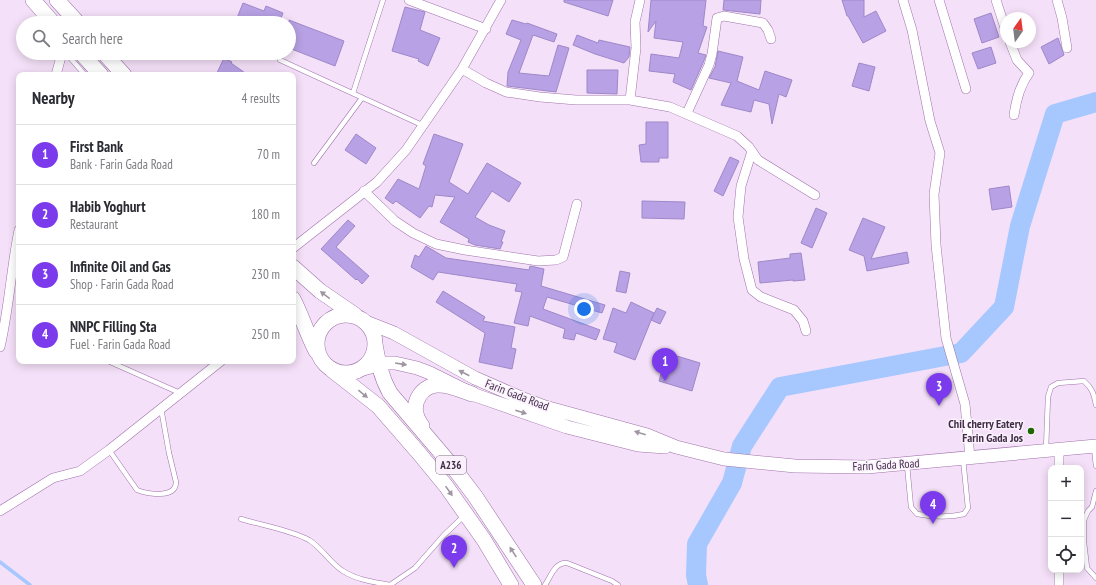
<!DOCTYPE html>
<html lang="en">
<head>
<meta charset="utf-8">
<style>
  body { margin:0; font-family:"PT Sans Narrow",sans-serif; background:#f2f2f3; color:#2b2b33 }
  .controls { position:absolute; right:12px; bottom:12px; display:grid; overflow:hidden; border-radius:8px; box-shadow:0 2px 10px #0003 }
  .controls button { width:36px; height:36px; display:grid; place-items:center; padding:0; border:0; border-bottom:1px solid #e1e1e2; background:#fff; color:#2b2b33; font:20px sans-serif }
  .compass { position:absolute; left:1000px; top:12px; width:36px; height:36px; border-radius:50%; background:#fff; box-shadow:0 2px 10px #0003; rotate:14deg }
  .you { position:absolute; left:584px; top:309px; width:14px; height:14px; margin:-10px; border:3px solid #fff; border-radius:50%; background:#1a73e8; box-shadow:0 0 0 6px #1a73e833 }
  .badge { display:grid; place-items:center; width:26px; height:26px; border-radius:50%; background:#7c3aed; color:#fff; font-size:13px; font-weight:700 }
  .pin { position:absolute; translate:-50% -33px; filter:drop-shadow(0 1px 2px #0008) }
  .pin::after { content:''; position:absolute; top:21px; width:14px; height:12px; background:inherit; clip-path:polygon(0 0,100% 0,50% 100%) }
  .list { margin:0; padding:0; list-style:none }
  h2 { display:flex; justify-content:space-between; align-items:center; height:52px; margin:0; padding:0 16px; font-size:17px }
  h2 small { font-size:13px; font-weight:400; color:#7c7c81 }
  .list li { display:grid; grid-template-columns:26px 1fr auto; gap:12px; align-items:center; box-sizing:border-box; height:60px; padding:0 16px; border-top:1px solid #e1e1e2 }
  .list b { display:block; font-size:15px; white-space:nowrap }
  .list p { margin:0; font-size:13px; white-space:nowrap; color:#7c7c81 }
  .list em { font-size:13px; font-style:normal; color:#7c7c81 }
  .icon { flex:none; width:22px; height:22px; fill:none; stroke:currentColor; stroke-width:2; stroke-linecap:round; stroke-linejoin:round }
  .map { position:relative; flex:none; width:1096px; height:585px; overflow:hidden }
  .search { position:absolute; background:#fff; box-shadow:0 2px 10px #0003; left:16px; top:16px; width:280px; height:44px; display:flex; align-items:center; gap:10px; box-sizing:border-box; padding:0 14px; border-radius:22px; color:#7c7c81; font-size:15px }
  .panel { position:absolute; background:#fff; box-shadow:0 2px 10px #0003; left:16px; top:72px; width:280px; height:292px; border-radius:8px }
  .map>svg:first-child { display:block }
</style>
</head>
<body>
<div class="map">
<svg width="1096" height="585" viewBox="0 0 1096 585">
  <rect width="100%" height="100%" fill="#f4e0f8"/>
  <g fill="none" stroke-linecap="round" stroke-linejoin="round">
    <path stroke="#a6c8fe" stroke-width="3.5" d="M0,562L30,585"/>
    <path stroke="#a6c8fe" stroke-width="20" d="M698,585L696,575L697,544L732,483L742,446L780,387L961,353L1004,307L1020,226L1055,114L1096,102"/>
  </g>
  <path fill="#b8a1e4" stroke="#9e88c9" d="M564,0H613L608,16L564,2Z
    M651,0H706L703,26L707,27L698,53L706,55L703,63L691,90L673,82L675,74L649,71L651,54L679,58L683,42L654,38L656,21L648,32Z
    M724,0H761L760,14L723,10Z
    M842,0H864V17L876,11L886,31L863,43L848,16H847Z
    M243,3L264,11L266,6L283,13L279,23H235Z
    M405,7L425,12L420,30L440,38L428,66L418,61L419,59L392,51Z
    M991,13L999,37L982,43L974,19Z
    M289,20L344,41L335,66L289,48Z
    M512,20L526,24L527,23L557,34L554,42L533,35L519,73L549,76L558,45L569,48L556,92L507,86L508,72L521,40L506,34Z
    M577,35L598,43L599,40L630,47L629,57L624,63L595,54L573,45Z
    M1058,38L1064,55L1049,64L1041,47Z
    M991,47L996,63L978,69L972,53Z
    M718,51L743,57L737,81L759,90L765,71L792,80L786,97L779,94L772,124L769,104L754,100L751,112L721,105L731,83L709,78L715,67Z
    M224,58L232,62L231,63L248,75H216Z
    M859,63L875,67L869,91L852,86Z
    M587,70H618L617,94L587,93Z
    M646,122H668V158H659V162H641L639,145L646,144Z
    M356,134L376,148L366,164L345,150Z
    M434,134L463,144L449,182L468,194L487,163L521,183L509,202L492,191L475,217L489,225L505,231L501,242H503L500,249L475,245L468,242L469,239L440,222L455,197L435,195L432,207L429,206L420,218L396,201L393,204L385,198L398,179L419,189L426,166L423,164Z
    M730,157L739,161L723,196L714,191Z
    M1009,186L1012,207L992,210L989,189Z
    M642,201L685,202L684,219L642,218Z
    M816,208L827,213L812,248L801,243Z
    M863,218L885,227L871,259L907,252L909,263L867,271L864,256L849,250Z
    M348,220L355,226L336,247L369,276L362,284L357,279L356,280L321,249Z
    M426,246L446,258L529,270L530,266L544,269L541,286L605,305L602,313L547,297L543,309L600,330L596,340L576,333L574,340L563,338L565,329L530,316L528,326L514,323L522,292L515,291L517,284L438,272L433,280L411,267L415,255L419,257Z
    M801,253L805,280L793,281V280L760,283L758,262L790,258V254Z
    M620,271L630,273L626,293L616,291Z
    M443,291L485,317L483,321L515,327L511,348L516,349L512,369L479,362L485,333L436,302Z
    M631,302L654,313L635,360L614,352L617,343L603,339L613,308L626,313Z
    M657,308L666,312L660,324L651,320Z
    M667,353L700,363L692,391L659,381Z"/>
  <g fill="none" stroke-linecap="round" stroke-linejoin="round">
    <defs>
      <path id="service" d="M66,53L85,75
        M280,60L422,125
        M353,93L383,0
        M314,163L362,98
        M108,361L180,393
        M1094,448L1096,466
        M1046,449L1048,397L1051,387L1058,383L1084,381C1092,388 1094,394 1096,405
        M109,450L137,490C147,494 176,499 176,482L169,453L161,408
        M907,465L911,507L917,514C933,517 948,518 964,514L968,508L963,459
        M1096,491L1092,507L1088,511L1084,520V542L1087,568L1096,578
        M241,519C261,525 291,530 309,540C322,548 330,563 343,571C357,580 374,582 390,585L415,568L444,535L465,515
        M545,585C551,576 555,562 567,563L612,581L618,585"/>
      <path id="minor" d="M409,0L486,29
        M903,0L912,30L930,121L940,153L934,194L936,245L946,338L965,404L970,458
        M939,0L966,89
        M996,0L1006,31
        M1057,0L1062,18L1067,48
        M1010,42L1017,60L1029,73C1020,85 1016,101 1014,115
        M462,69L486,83L506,92L540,97L576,100H630L670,107L737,136L749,147L758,160L815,195
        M56,75L62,53
        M630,100L636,48L635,22L640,0
        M687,113L709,65L712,54L717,18L724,16L763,23L768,30L771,39
        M752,151L741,186L738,217L744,259L752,290L761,297L794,310L803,321L806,331
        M364,191L395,221L413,233L436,244L465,250L538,261L556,260L563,257L577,204
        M293,248L377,182L406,150L462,69L501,0
        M0,347C9,309 11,269 19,230
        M1059,468V450
        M0,511L53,478L80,471L109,450L221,361
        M1059,585V570"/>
      <path id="secondary" d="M366,322L394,333L475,378L521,398L545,407L647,435L676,447L724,459L795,466L867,467L1096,446
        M363,369L385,363H395L417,368L430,373L472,394L567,427L638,445L665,447"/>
      <path id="trunk" d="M33,0L53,23
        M57,0L78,23
        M81,53L101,75
        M104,53L124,75
        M293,267L320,291L355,315
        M293,299C302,316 307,334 316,351
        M317 344a29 29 0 1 1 58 0a29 29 0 1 1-58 0Z
        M375,344C378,362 381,377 390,393L453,467L475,496L534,585
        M332,370L378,406L418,452L446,486L484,540L511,585
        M422,426C420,423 418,420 417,417C411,402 423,384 439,385C451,385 462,391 472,394"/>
    </defs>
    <use href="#service" stroke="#a073ab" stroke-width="5.5"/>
    <use href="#minor" stroke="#a073ab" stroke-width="10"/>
    <use href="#secondary" stroke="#a073ab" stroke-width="14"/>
    <use href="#trunk" stroke="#a073ab" stroke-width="16"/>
    <use href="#service" stroke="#fff" stroke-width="4.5"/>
    <use href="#minor" stroke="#fff" stroke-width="9"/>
    <use href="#secondary" stroke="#fff" stroke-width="13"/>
    <use href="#trunk" stroke="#fff" stroke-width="15"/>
  </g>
  <defs><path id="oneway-solid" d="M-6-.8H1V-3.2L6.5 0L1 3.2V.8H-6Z"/></defs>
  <g fill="#a096a2">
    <use href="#oneway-solid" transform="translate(325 295) rotate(-143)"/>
    <use href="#oneway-solid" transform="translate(401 364) rotate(9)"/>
    <use href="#oneway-solid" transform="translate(464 373) rotate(-153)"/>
    <use href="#oneway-solid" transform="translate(363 394) rotate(39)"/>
    <use href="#oneway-solid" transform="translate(521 412) rotate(18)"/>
    <use href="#oneway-solid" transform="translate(640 433) rotate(-163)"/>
    <use href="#oneway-solid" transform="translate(449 491) rotate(55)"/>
    <use href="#oneway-solid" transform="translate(513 552) rotate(-123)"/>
  </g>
  <circle fill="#1e6700" stroke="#fbf1fd" stroke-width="1.5" cx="1031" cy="431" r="4"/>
  <g text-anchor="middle" stroke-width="3" stroke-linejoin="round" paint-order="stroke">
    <rect fill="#fbf1fd" stroke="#79687d" stroke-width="1" x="436" y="456" width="30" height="18" rx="3"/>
    <g font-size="11" font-weight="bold" fill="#412e46">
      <text x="451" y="469">A236</text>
    </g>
    <g font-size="12" fill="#412e46" stroke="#fbf1fd">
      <text transform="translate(517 395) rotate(21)" y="4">Farin Gada Road</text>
      <text transform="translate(886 465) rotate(-3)" y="4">Farin Gada Road</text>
    </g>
    <g font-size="12" font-weight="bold" fill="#412e46" stroke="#fbf1fd" text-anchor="end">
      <text x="1023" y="428">Chil cherry Eatery<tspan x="1023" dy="14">Farin Gada Jos</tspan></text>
    </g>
  </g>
</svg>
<div class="controls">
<button>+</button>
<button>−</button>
<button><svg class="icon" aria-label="locate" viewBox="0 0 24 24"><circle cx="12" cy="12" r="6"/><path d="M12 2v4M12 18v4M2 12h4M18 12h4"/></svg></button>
</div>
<svg class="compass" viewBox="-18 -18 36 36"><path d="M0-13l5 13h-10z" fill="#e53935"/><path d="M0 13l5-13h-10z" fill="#7c7c81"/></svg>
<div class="you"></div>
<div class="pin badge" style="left:665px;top:381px">1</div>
<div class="pin badge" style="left:454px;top:568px">2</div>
<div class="pin badge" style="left:939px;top:406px">3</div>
<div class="pin badge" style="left:933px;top:524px">4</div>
<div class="search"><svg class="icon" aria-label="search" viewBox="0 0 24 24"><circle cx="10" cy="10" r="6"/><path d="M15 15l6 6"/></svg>Search here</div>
<section class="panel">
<h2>Nearby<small>4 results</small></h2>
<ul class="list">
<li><span class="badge">1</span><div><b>First Bank</b><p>Bank · Farin Gada Road</p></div><em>70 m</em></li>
<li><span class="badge">2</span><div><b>Habib Yoghurt</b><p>Restaurant</p></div><em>180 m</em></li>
<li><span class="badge">3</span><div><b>Infinite Oil and Gas</b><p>Shop · Farin Gada Road</p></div><em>230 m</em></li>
<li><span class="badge">4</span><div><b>NNPC Filling Sta</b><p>Fuel · Farin Gada Road</p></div><em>250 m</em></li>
</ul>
</section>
</div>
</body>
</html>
